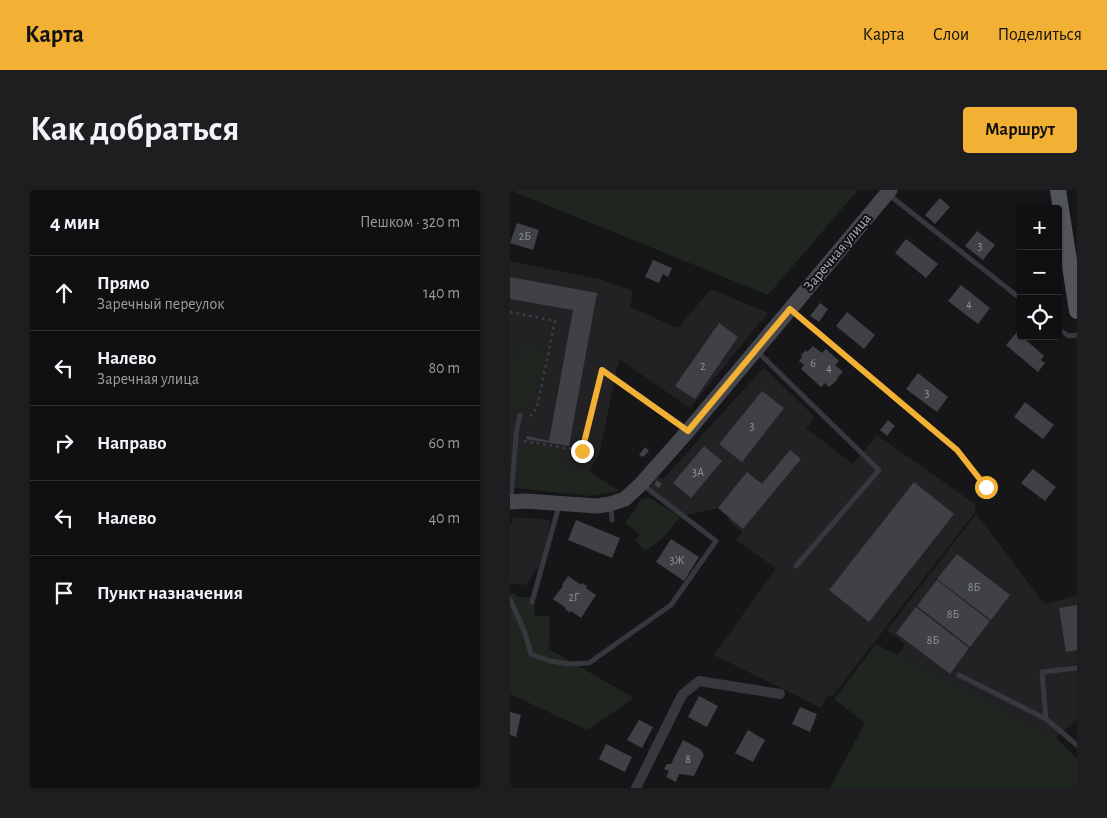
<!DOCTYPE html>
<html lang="ru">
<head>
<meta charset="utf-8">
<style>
  body { margin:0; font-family:"Alegreya Sans",sans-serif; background:#1e1e20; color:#f1f3f6 }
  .controls { position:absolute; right:15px; top:15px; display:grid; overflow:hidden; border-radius:5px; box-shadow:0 1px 4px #0004 }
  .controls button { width:45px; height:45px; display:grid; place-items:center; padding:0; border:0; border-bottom:1px solid #303032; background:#101012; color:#f1f3f6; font:25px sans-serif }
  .stop { position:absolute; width:15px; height:15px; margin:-11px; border:4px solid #f2b134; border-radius:50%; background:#fff }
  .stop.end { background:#f2b134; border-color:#fff; box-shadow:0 1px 5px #0008 }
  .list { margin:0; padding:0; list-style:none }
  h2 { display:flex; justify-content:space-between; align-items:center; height:65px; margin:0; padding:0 20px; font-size:21px }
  h2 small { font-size:16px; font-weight:400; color:#9c9d9f }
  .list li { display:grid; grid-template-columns:32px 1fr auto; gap:15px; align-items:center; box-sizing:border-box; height:75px; padding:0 20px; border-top:1px solid #303032 }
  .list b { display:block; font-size:19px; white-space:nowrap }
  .list p { margin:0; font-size:16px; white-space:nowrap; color:#9c9d9f }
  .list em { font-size:16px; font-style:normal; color:#9c9d9f }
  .icon { flex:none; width:28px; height:28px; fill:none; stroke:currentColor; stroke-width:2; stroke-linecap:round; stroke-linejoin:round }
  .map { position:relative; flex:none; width:567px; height:598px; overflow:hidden; border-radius:5px }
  header { display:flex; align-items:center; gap:30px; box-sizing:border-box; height:70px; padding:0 25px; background:#f2b134; color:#111 }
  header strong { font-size:24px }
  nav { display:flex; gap:28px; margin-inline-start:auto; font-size:18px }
  .intro { display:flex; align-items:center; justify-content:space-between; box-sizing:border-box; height:120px; padding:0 30px }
  h1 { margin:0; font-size:35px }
  .button { padding:12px 22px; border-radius:5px; background:#f2b134; color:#111; font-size:18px; font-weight:700 }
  main { display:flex; gap:30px; padding:0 30px }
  aside { flex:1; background:#101012; border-radius:5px; box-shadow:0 1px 4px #0004 }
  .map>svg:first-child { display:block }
</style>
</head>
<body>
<header>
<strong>Карта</strong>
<nav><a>Карта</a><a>Слои</a><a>Поделиться</a></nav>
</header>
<div class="intro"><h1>Как добраться</h1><a class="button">Маршрут</a></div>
<main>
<aside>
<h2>4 мин<small>Пешком · 320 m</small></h2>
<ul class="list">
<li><svg class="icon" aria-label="ahead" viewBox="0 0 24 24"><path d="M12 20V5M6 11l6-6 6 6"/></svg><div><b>Прямо</b><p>Заречный переулок</p></div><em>140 m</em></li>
<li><svg class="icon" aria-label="left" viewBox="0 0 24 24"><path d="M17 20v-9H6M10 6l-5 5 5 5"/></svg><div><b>Налево</b><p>Заречная улица</p></div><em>80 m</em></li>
<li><svg class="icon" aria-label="right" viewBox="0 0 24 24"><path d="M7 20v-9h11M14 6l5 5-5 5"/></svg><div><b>Направо</b></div><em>60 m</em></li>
<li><svg class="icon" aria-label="left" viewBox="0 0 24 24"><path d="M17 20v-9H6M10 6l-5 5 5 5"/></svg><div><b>Налево</b></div><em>40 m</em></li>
<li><svg class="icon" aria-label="arrive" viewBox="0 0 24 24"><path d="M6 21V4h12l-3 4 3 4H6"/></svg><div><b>Пункт назначения</b></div></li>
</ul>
</aside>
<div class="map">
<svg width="567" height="598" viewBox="0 0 567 598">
  <rect width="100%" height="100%" fill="#161618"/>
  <path fill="#222225" d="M0,71L89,89L123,101L120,117L168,138L201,99L258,123L180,218L109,169L89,265L79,281L10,271L7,298L0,297Z
    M254,178L305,227L296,238L343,274L367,245L465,314V322L322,507L318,505L311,518L204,465L266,378L226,350L232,342L218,330L220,326L208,318L176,325L139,298L142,293L148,287L153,289L225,209Z
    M466,324L535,414L567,405V530L546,548L387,466L395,454L377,440Z
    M3,327L40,330L37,359L39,361L16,395L0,393V334H2Z"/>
  <path fill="#1e261f" d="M0,0H348L258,105Z
    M12,155L31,158C38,180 26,202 14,219L5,217L0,194L7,163Z
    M24,255L47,258L53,267L52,277L79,281L109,301L81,306L7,298L8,286L0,285V273L2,264H4C8,258 17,256 24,255Z
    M132,308H140L170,327L152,349L135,361L125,350L130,344L115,333Z
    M0,404H6V407H24L25,426H40L39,459L124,508L77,540L0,504Z
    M366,454L546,548L567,569V594L562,598H320L355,533L324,509Z"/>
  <path fill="#404145" d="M430,8L440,17L425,34L415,25Z
    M7,33L29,40L23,60L0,53Z
    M467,41L485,55L473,70L455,56Z
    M396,49L428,74L416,88L385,63Z
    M143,70L162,78L158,87L153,84L149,93L135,87Z
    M0,87L87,103L59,256L16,249L17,246L39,251L63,120L0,109Z
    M451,95L480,118L468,134L438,111Z
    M310,113L318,119L309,132L300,126Z
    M337,122L365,145L354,159L326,136Z
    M209,133L228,147L185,209L165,196Z
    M507,142L534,166L531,170L535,173L528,182L496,155Z
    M303,156L312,163L316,159L329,171L325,175L333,182L327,188L328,189L319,197L315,193L311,197L291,179L294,175L289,171L292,167L291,165L296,160L297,162Z
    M408,183L438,207L427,222L396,199Z
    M252,201L274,218L232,272L209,254Z
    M515,212L544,235L533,249L504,227Z
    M378,230L385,236L377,246L370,240Z
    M194,256L212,271L181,308L163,293Z
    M135,257L139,261L133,267L129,265Z
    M280,260L291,269L233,339L208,318L237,282L252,294Z
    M523,279L546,297L535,311L511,293Z
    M147,290L152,294L149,298L144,295Z
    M404,292L444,324L359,432L319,400Z
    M66,330L110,348L102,368L58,350Z
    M161,349L189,367L174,391L146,372Z
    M447,364L500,405L481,430L427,389Z
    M58,386L71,395L72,393L77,396L76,398L86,405L71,428L61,421L60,423L55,419L56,418L43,409L53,396L52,395Z
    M427,390L480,431L460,457L407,416Z
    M567,415V460L556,462L549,418Z
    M406,417L459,458L440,484L386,443Z
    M189,506L208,516L197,537L178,527Z
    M290,517L307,524L300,542L282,534Z
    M0,522L11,525L6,547L0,545Z
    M129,530L143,537L132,558L117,550Z
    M238,540L255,550L243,572L225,563Z
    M173,550L190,559L194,565L184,586L169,584L166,592L156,587L159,581L154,579L157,574H161Z
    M96,554L122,567L115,582L89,569Z"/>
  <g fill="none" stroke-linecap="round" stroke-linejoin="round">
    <path stroke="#3d3f44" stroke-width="2.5" stroke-dasharray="2.5 4" stroke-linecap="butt" d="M0,122L45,131L27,218L20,226H19
      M14,251L73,261L90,188"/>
    <path stroke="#37383d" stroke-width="5" d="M378,4L511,109
      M282,121L447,260L476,297
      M548,139L559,146L567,145
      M248,162L369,280L286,376
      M92,180L178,240
      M6,244L10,225
      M1,309L6,247
      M101,317L102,330
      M0,409L15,443L21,464L40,471L60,474L79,473L161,415L206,351L133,295
      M22,412L49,316
      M567,478L532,482L536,529L567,555
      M449,485L536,529"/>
    <path stroke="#37383d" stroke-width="10" d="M126,598L172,505L189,491L270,504"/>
    <path stroke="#45474d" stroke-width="15" d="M0,312L15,311L87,316L100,314L115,309L131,294L178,241L380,0"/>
    <path stroke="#53555c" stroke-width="16" d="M548,0L567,121"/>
  </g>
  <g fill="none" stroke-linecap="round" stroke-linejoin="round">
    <path stroke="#f2b134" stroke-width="6" d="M72,261L92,180L178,241L280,119L447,260L476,297"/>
  </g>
  <g text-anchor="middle" stroke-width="4" stroke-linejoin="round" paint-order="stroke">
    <g font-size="12" fill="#8e929b">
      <text x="15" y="50">2Б</text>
      <text x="470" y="60">3</text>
      <text x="459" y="118">4</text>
      <text x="303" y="177">6</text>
      <text x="193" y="180">2</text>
      <text x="319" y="182">4</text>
      <text x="417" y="207">3</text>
      <text x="242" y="240">3</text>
      <text x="188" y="286">3А</text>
      <text x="167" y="374">3Ж</text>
      <text x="464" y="401">8Б</text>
      <text x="64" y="411">2Г</text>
      <text x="443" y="428">8Б</text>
      <text x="423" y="454">8Б</text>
      <text x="178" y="573">8</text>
    </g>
    <g font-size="15" fill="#a8adb8" stroke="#111113">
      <text transform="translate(327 62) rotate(-50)" y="5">Заречная улица</text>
    </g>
  </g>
</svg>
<div class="controls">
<button>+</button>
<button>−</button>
<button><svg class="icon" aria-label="locate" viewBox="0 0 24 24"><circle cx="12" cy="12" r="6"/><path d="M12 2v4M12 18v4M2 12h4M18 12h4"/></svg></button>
</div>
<div class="stop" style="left:476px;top:297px"></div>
<div class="stop end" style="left:72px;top:261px"></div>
</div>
</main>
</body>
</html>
